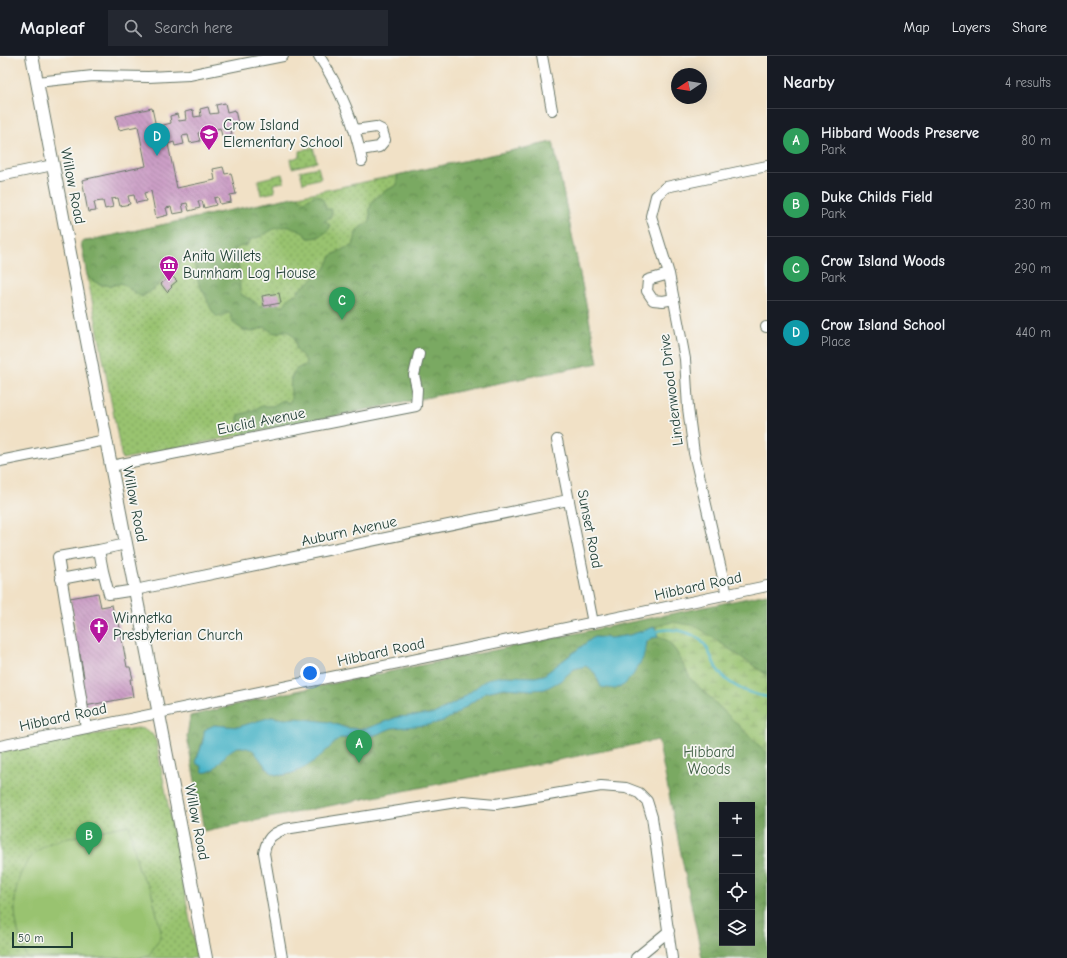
<!DOCTYPE html>
<html lang="en">
<head>
<meta charset="utf-8">
<style>
  body { margin:0; font-family:"Comic Neue",sans-serif; background:#242831; color:#f1f3f6 }
  .controls { position:absolute; right:12px; bottom:12px; display:grid; overflow:hidden; border-radius:0px; box-shadow:0 4px 16px #0002 }
  .controls button { width:36px; height:36px; display:grid; place-items:center; padding:0; border:0; border-bottom:1px solid #363941; background:#171b24; color:#f1f3f6; font:20px sans-serif }
  .compass { position:absolute; left:671px; top:12px; width:36px; height:36px; border-radius:50%; background:#171b24; box-shadow:0 4px 16px #0002; rotate:258deg }
  .scale { position:absolute; left:12px; bottom:10px; width:61px; box-sizing:border-box; padding-left:4px; border:2px solid #1f3d34; border-top:0; font-size:11px; line-height:14px; white-space:nowrap; color:#1f3d34; -webkit-text-stroke:3px #f6f6f2; paint-order:stroke }
  .you { position:absolute; left:310px; top:617px; width:14px; height:14px; margin:-10px; border:3px solid #fff; border-radius:50%; background:#1a73e8; box-shadow:0 0 0 6px #1a73e833 }
  .badge { display:grid; place-items:center; width:26px; height:26px; border-radius:50%; background:#0b8043; color:#fff; font-size:13px; font-weight:700 }
  .pin { position:absolute; translate:-50% -33px; filter:drop-shadow(0 1px 2px #0008) }
  .pin::after { content:''; position:absolute; top:21px; width:14px; height:12px; background:inherit; clip-path:polygon(0 0,100% 0,50% 100%) }
  .list { margin:0; padding:0; list-style:none }
  h2 { display:flex; justify-content:space-between; align-items:center; height:52px; margin:0; padding:0 16px; font-size:17px }
  h2 small { font-size:13px; font-weight:400; color:#9ea1a6 }
  .list li { display:grid; grid-template-columns:26px 1fr auto; gap:12px; align-items:center; box-sizing:border-box; height:64px; padding:0 16px; border-top:1px solid #363941 }
  .list b { display:block; font-size:15px; white-space:nowrap }
  .list p { margin:0; font-size:13px; white-space:nowrap; color:#9ea1a6 }
  .list em { font-size:13px; font-style:normal; color:#9ea1a6 }
  .icon { flex:none; width:22px; height:22px; fill:none; stroke:currentColor; stroke-width:2; stroke-linecap:round; stroke-linejoin:round }
  .map { position:relative; flex:none; width:767px; height:902px; overflow:hidden }
  header { display:flex; align-items:center; gap:24px; box-sizing:border-box; height:56px; padding:0 20px; background:#171b24; border-bottom:1px solid #363941 }
  header strong { font-size:19px }
  nav { display:flex; gap:22px; margin-inline-start:auto; font-size:14px }
  .search { width:280px; height:36px; background:#242831; display:flex; align-items:center; gap:10px; box-sizing:border-box; padding:0 14px; border-radius:0px; color:#9ea1a6; font-size:15px }
  main { display:flex }
  aside { flex:1; background:#171b24 }
  .map>svg:first-child { display:block }
</style>
</head>
<body>
<header>
<strong>Mapleaf</strong>
<div class="search"><svg class="icon" aria-label="search" viewBox="0 0 24 24"><circle cx="10" cy="10" r="6"/><path d="M15 15l6 6"/></svg>Search here</div>
<nav><a>Map</a><a>Layers</a><a>Share</a></nav>
</header>
<main>
<div class="map">
<svg width="767" height="902" viewBox="0 0 767 902">
  <defs>
    <pattern id="grass-dots" width="8" height="8" patternUnits="userSpaceOnUse"><rect width="8" height="8" fill="#99c370"/><path d="M2 2h.1M6 6h.1" fill="none" stroke="#7ca05d" stroke-width="1.8" stroke-linecap="round"/></pattern>
    <pattern id="forest-crowns" width="20" height="18" patternUnits="userSpaceOnUse"><rect width="20" height="18" fill="#7aa962"/><path d="M2 6a3 3 0 1 1 6 0M12 15a3 3 0 1 1 6 0" fill="none" stroke="#638b52"/></pattern>
    <pattern id="wetland-marsh" width="20" height="14" patternUnits="userSpaceOnUse"><rect width="20" height="14" fill="#99c370"/><path d="M1 5h8M5 5V1M11 12h8M15 12V8" fill="none" stroke="#7ca05d"/></pattern>
    <pattern id="building-back-hatch" width="6" height="6" patternUnits="userSpaceOnUse"><rect width="6" height="6" fill="#cc9fc6"/><path d="M-1 5l2 2M0 0l6 6M5-1l2 2" fill="none" stroke="#a583a2"/></pattern>
  </defs>
  <rect width="100%" height="100%" fill="#f6f6f2"/>
  <filter id="ink" filterUnits="userSpaceOnUse"><feTurbulence type="fractalNoise" baseFrequency=".025" numOctaves="2"/><feDisplacementMap in="SourceGraphic" scale="8" xChannelSelector="R" yChannelSelector="G"/><feConvolveMatrix kernelMatrix="1 2 1 2 8 2 1 2 1" color-interpolation-filters="sRGB"/></filter>
  <filter id="wash" filterUnits="userSpaceOnUse"><feTurbulence type="fractalNoise" baseFrequency=".012" numOctaves="4" result="noise"/><feDisplacementMap in="SourceGraphic" scale="16" xChannelSelector="R" yChannelSelector="G"/><feGaussianBlur stdDeviation="0.9" result="paint"/><feColorMatrix in="noise" values="0 0 0 0 0 0 0 0 0 0 0 0 0 0 0 0 0 1.4 0 .05"/><feComposite in="paint" operator="in"/></filter>
  <g filter="url(#wash)">
    <rect width="100%" height="100%" fill="#f1e1c6"/>
    <path fill="url(#grass-dots)" stroke="#5c8052" d="M553,86L598,307L122,403L81,186Z
      M313,91L317,106L292,112L290,104L300,100V95Z
      M318,111L321,122L303,127L300,115Z
      M282,118L284,126L273,128L275,136L261,139L258,124Z
      M138,672C149,674 151,675 156,685L197,902H0V696L64,683Z"/>
    <path fill="url(#forest-crowns)" stroke="#4c734b" fill-rule="evenodd" d="M553,86L598,307L246,378L241,370L240,366L238,365V361L240,358L246,357L262,350H273L283,344L289,347L291,344C292,332 285,314 304,310L306,307L305,303L296,293C297,284 293,274 282,275C279,276 279,277 276,277C272,277 268,273 265,271L251,276L245,275L233,267L230,257H226C214,270 209,246 205,239C203,234 199,230 198,225C196,219 198,213 194,207L186,205L179,207L155,232L142,241C134,237 129,231 121,227C110,232 95,229 87,220L81,186L298,140L301,144L305,145C318,136 322,137 326,153H331L332,156L331,160L325,165L329,168L330,171C327,178 316,183 308,182C300,171 286,168 274,173C266,177 260,182 251,183L247,189L239,191L235,194L234,198L239,212L240,235L242,239L255,246L259,250L276,247L281,251C286,249 285,247 288,243C292,238 297,240 299,234L325,213L331,200L345,192L353,190C358,173 353,175 370,166C371,161 369,157 370,152C372,140 387,134 397,129V119Z
      M767,538V619L722,588L672,566L630,579L611,582L594,581L544,619L535,621L503,620L434,658L398,661L365,673L346,672L329,666L296,662L285,663L271,661L238,671L214,669C211,672 207,675 205,679C200,685 201,698 196,703L197,708L201,710L203,716C216,719 223,695 238,691C242,690 249,693 253,693C258,700 266,714 273,718C292,728 326,693 340,682L365,683L392,672L457,657L486,636L504,632L532,634L560,625L574,613L586,610L595,617L601,631L646,593L647,586L651,582L658,581L667,584L676,595L691,623L767,697V902H702L658,684L204,775L187,681L190,660L263,642L335,627ZM722,749H752V887H722Z"/>
    <path fill="url(#wetland-marsh)" stroke="#5c8052" d="M672,566L696,570L767,619V697L691,623L676,595L667,584L658,581L655,571Z"/>
    <path fill="#99c370" stroke="#5c8052" d="M129,769L139,815L151,834L161,875L159,884L149,899L137,902H27C10,864 6,811 48,788C54,785 62,784 69,782C89,777 109,773 129,769Z"/>
    <path fill="#4ab4c7" stroke="#34787e" d="M655,571L658,581L651,582L647,586L643,602L633,619L624,629L615,633L601,631L595,617L586,610L574,613L560,625L545,633L532,634L504,632L486,636L457,657L444,665L428,669L392,672L365,683L340,682C324,696 310,713 289,718C284,719 278,720 274,718C267,714 258,700 253,694C249,693 242,690 238,691C223,695 216,719 203,716L201,710L197,708L196,703C199,700 205,680 204,676L206,673L214,669L238,671L271,661L285,663L296,662L329,666L346,672L365,673L398,661L434,658L460,644L487,623L503,620L535,621L544,619L594,581L611,582L630,579Z"/>
    <g fill="none" stroke-linecap="round" stroke-linejoin="round">
      <path stroke="#4ab4c7" stroke-width="2.5" d="M654,576C669,570 695,575 705,589C711,597 713,610 721,618C732,631 751,638 767,641"/>
    </g>
    <g id="blocks">
      <path fill="url(#building-back-hatch)" d="M225,47L227,56L235,54L238,68L230,70L232,78L222,80L220,72L214,74L215,81L206,83L204,75L198,77L200,85L190,87L188,79L182,80L184,88L175,90L174,86L168,88L177,132L215,124L213,113L223,111L225,118L231,117L236,138L230,139L231,146L220,148L218,141L214,142L216,149L204,152L202,145H198L200,152L189,155L187,147L182,148L184,156L173,158L171,151L166,152L168,159L156,162L151,135L144,137L146,145L136,147L134,139L128,140L130,148L120,150L118,142L111,143L113,151L105,153L103,145L94,146L96,155L88,156L82,124L146,110L138,70L119,74L116,60L152,52L156,71L171,67L170,60L177,58L179,65L186,64L185,56L193,54L194,61L201,60L200,53L208,51L210,58L218,57L216,49Z
        M171,219L177,225L171,230L172,231L167,236L161,228Z
        M279,237L281,247L264,250L262,240Z
        M98,537L101,551L112,549L116,567H119L127,611H130L133,623H130L133,641L85,650L80,622L84,621L80,598L77,599L73,577L76,576L70,542Z"/>
    </g>
  </g>
  <g filter="url(#ink)">
    <use href="#blocks" fill-opacity="0" stroke="#687667" stroke-width="1"/>
    <g fill="none" stroke-linecap="round" stroke-linejoin="round">
      <defs>
        <path id="minor" d="M319,0C340,32 355,68 362,105
          M542,0L552,54
          M37,26L93,20L148,21L189,19L283,0
          M355,74L376,71L382,74L385,84L379,91L360,94
          M0,120L53,109
          M669,218L648,224L647,235L653,244L663,245L674,243
          M766,271H767
          M557,384L593,567
          M0,405L106,384
          M111,410L416,350L417,333L414,319L419,298
          M99,494L126,488
          M61,523L103,515L109,538L135,534L568,444
          M727,539L694,397L688,352L685,303L669,218L651,160L656,140L666,131L767,110
          M86,672L58,501L99,494L103,515
          M0,690L767,530
          M282,902L264,797C267,782 271,778 285,773L463,745L496,748L601,730L626,732L639,737L647,745L652,761L672,902
          M636,902L669,875"/>
        <path id="major" d="M32,0L206,902"/>
      </defs>
      <use href="#minor" stroke="#687667" stroke-width="12"/>
      <use href="#major" stroke="#687667" stroke-width="14"/>
      <use href="#minor" stroke="#fff" stroke-width="10"/>
      <use href="#major" stroke="#fff" stroke-width="12"/>
    </g>
  </g>
  <defs>
    <symbol id="school-pin" viewBox="-11 -11 22 30"><path d="M0 17L-7.5 6A9.5 9.5 0 1 1 7.5 6Z" fill="#b5179e" stroke="#f6f6f2"/><path d="M0-5L7-2L0 1L-7-2ZM-4 1L0 2.5L4 1V4Q0 6-4 4Z" fill="#fff"/></symbol>
    <symbol id="museum-pin" viewBox="-11 -11 22 30"><path d="M0 17L-7.5 6A9.5 9.5 0 1 1 7.5 6Z" fill="#b5179e" stroke="#f6f6f2"/><path d="M0-6L6-3V-2H-6V-3ZM-5-1h2V3h-2ZM-1-1h2V3h-2ZM3-1h2V3H3ZM-6 4H6V6H-6Z" fill="#fff"/></symbol>
    <symbol id="church-pin" viewBox="-11 -11 22 30"><path d="M0 17L-7.5 6A9.5 9.5 0 1 1 7.5 6Z" fill="#b5179e" stroke="#f6f6f2"/><path d="M-1.2-6h2.4v3.5h3.3v2.4h-3.3V6h-2.4V-.1h-3.3v-2.4h3.3Z" fill="#fff"/></symbol>
  </defs>
  <g fill-rule="evenodd">
    <use href="#school-pin" x="198" y="67" width="22" height="30"/>
    <use href="#museum-pin" x="158" y="198" width="22" height="30"/>
    <use href="#church-pin" x="88" y="560" width="22" height="30"/>
  </g>
  <g text-anchor="middle" stroke-width="3.5" stroke-linejoin="round" paint-order="stroke">
    <g font-size="15" fill="#1f3d34" stroke="#f6f6f2" text-anchor="start">
      <text x="223" y="74">Crow Island<tspan x="223" dy="17">Elementary School</tspan></text>
      <text x="183" y="205">Anita Willets<tspan x="183" dy="17">Burnham Log House</tspan></text>
      <text x="113" y="567">Winnetka<tspan x="113" dy="17">Presbyterian Church</tspan></text>
    </g>
    <g font-size="15" fill="#1f3d34" stroke="#f6f6f2">
      <text transform="translate(73 130) rotate(79)" y="5">Willow Road</text>
      <text transform="translate(671 334) rotate(-97)" y="5">Lindenwood Drive</text>
      <text transform="translate(261 365) rotate(-11)" y="5">Euclid Avenue</text>
      <text transform="translate(135 448) rotate(79)" y="5">Willow Road</text>
      <text transform="translate(590 473) rotate(79)" y="5">Sunset Road</text>
      <text transform="translate(349 475) rotate(-12)" y="5">Auburn Avenue</text>
      <text transform="translate(698 530) rotate(-12)" y="5">Hibbard Road</text>
      <text transform="translate(381 596) rotate(-12)" y="5">Hibbard Road</text>
      <text transform="translate(63 661) rotate(-12)" y="5">Hibbard Road</text>
      <text transform="translate(197 766) rotate(79)" y="5">Willow Road</text>
    </g>
    <g font-size="15" fill="#3e5e43" stroke="#f6f6f2">
      <text x="709" y="701">Hibbard<tspan x="709" dy="17">Woods</tspan></text>
    </g>
  </g>
</svg>
<div class="controls">
<button>+</button>
<button>−</button>
<button><svg class="icon" aria-label="locate" viewBox="0 0 24 24"><circle cx="12" cy="12" r="6"/><path d="M12 2v4M12 18v4M2 12h4M18 12h4"/></svg></button>
<button><svg class="icon" aria-label="layers" viewBox="0 0 24 24"><path d="M12 4l9 5-9 5-9-5zM3 14l9 5 9-5"/></svg></button>
</div>
<svg class="compass" viewBox="-18 -18 36 36"><path d="M0-13l5 13h-10z" fill="#e53935"/><path d="M0 13l5-13h-10z" fill="#9ea1a6"/></svg>
<div class="scale">50 m</div>
<div class="you"></div>
<div class="pin badge" style="left:359px;top:707px;background:#2e9e5b">A</div>
<div class="pin badge" style="left:89px;top:799px;background:#2e9e5b">B</div>
<div class="pin badge" style="left:342px;top:264px;background:#2e9e5b">C</div>
<div class="pin badge" style="left:157px;top:100px;background:#0f9aa8">D</div>
</div>
<aside>
<h2>Nearby<small>4 results</small></h2>
<ul class="list">
<li><span class="badge" style="background:#2e9e5b">A</span><div><b>Hibbard Woods Preserve</b><p>Park</p></div><em>80 m</em></li>
<li><span class="badge" style="background:#2e9e5b">B</span><div><b>Duke Childs Field</b><p>Park</p></div><em>230 m</em></li>
<li><span class="badge" style="background:#2e9e5b">C</span><div><b>Crow Island Woods</b><p>Park</p></div><em>290 m</em></li>
<li><span class="badge" style="background:#0f9aa8">D</span><div><b>Crow Island School</b><p>Place</p></div><em>440 m</em></li>
</ul>
</aside>
</main>
</body>
</html>
